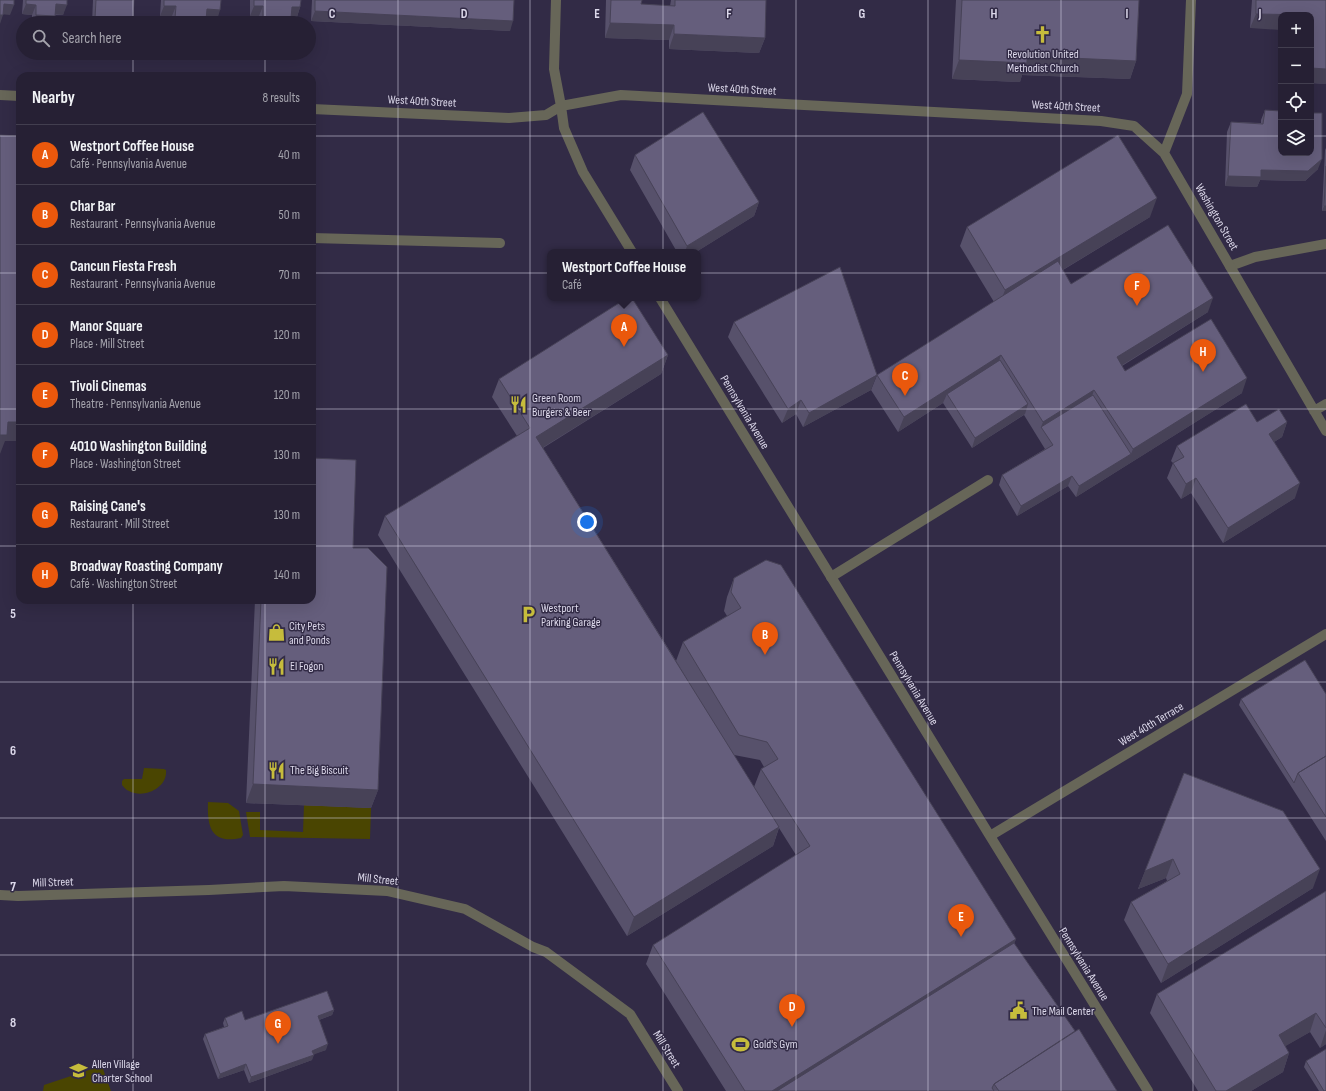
<!DOCTYPE html>
<html lang="en">
<head>
<meta charset="utf-8">
<style>
  body { margin:0; font-family:"Sofia Sans Condensed",sans-serif; background:#322d40; color:#f1f3f6 }
  .controls { position:absolute; right:12px; top:12px; display:grid; overflow:hidden; border-radius:8px; box-shadow:0 4px 16px #0002 }
  .controls button { width:36px; height:36px; display:grid; place-items:center; padding:0; border:0; border-bottom:1px solid #423e4f; background:#262034; color:#f1f3f6; font:20px sans-serif }
  .you { position:absolute; left:587px; top:522px; width:14px; height:14px; margin:-10px; border:3px solid #fff; border-radius:50%; background:#1a73e8; box-shadow:0 0 0 6px #1a73e833 }
  .badge { display:grid; place-items:center; width:26px; height:26px; border-radius:50%; background:#ea580c; color:#fff; font-size:13px; font-weight:700 }
  .pin { position:absolute; translate:-50% -33px; filter:drop-shadow(0 1px 2px #0008) }
  .pin::after { content:''; position:absolute; top:21px; width:14px; height:12px; background:inherit; clip-path:polygon(0 0,100% 0,50% 100%) }
  .popup { position:absolute; left:547px; top:249px; width:154px; height:52px; box-sizing:border-box; display:grid; place-content:center; border-radius:8px; background:#262034; filter:drop-shadow(0 1px 3px #0005); font-size:13px; white-space:nowrap; color:#a4a3ac }
  .popup b { font-size:15px; color:#f1f3f6 }
  .popup::after { content:''; position:absolute; left:50%; top:100%; margin-left:-8px; border:8px solid transparent; border-top-color:#262034 }
  .list { margin:0; padding:0; list-style:none }
  h2 { display:flex; justify-content:space-between; align-items:center; height:52px; margin:0; padding:0 16px; font-size:17px }
  h2 small { font-size:13px; font-weight:400; color:#a4a3ac }
  .list li { display:grid; grid-template-columns:26px 1fr auto; gap:12px; align-items:center; box-sizing:border-box; height:60px; padding:0 16px; border-top:1px solid #423e4f }
  .list b { display:block; font-size:15px; white-space:nowrap }
  .list p { margin:0; font-size:13px; white-space:nowrap; color:#a4a3ac }
  .list em { font-size:13px; font-style:normal; color:#a4a3ac }
  .icon { flex:none; width:22px; height:22px; fill:none; stroke:currentColor; stroke-width:2; stroke-linecap:round; stroke-linejoin:round }
  .map { position:relative; flex:none; width:1326px; height:1091px; overflow:hidden }
  .search { position:absolute; background:#262034; box-shadow:0 4px 16px #0002; left:16px; top:16px; width:300px; height:44px; display:flex; align-items:center; gap:10px; box-sizing:border-box; padding:0 14px; border-radius:22px; color:#a4a3ac; font-size:15px }
  .panel { position:absolute; background:#262034; box-shadow:0 4px 16px #0002; left:16px; top:72px; width:300px; height:532px; border-radius:12px }
  .map>svg:first-child { display:block }
</style>
</head>
<body>
<div class="map">
<svg width="1326" height="1091" viewBox="0 0 1326 1091">
  <rect width="100%" height="100%" fill="#322b46"/>
  <path fill="#4a4501" d="M144,768L164,769L166,770C168,788 144,799 129,791C126,790 124,787 122,785V781L124,779H142Z
    M208,802L228,803L239,811L243,835L241,838C211,844 207,827 208,802Z
    M304,805L371,808L370,839L250,837L246,812H260V830L303,832Z
    M95,1068L103,1069L111,1091H43L44,1085Z"/>
  <g fill="none" stroke-linecap="round" stroke-linejoin="round">
    <path stroke="#676658" stroke-width="10" d="M312,238L500,243
      M1230,266L1255,257L1326,244
      M831,577L988,480"/>
    <path stroke="#676658" stroke-width="10" d="M556,0L554,69L561,106L564,128L583,172L632,252
      M0,95L20,96
      M312,109L509,118L546,115L561,106L621,95L1101,121L1134,126L1164,153L1326,431
      M1164,153L1187,94L1191,0
      M660,298L990,836L1148,1091
      M1314,411L1326,404
      M990,836L1326,634
      M0,895L18,896L209,890L284,886L387,891L465,909L533,947L546,952L630,1014L678,1091"/>
  </g>
  <path fill="#57516b" fill-rule="evenodd" d="M23,0H67L63,15H55L53,23H32V15L22,14Z
    M93,0H134L133,19L132,23H92Z
    M161,0H221L217,20L206,19L205,23H172V16H160Z
    M250,0H301L300,7L297,17H291L289,23H259V16H250Z
    M312,0H514L510,31L311,21Z
    M606,0H642L641,4L670,6L671,0H766L765,38L759,53L669,49V40L605,38Z
    M956,0H1139L1136,61L1130,79L1022,75L1020,82L952,79Z
    M1252,0H1326V84L1311,83V15H1281L1250,28Z
    M1265,110L1318,169L1305,181L1260,180L1257,187L1225,186L1227,132L1231,122L1261,123V120Z
    M1326,148V211H1322L1325,150Z
    M635,155L759,202L754,216L696,252H677L630,170Z
    M1150,217L1063,270L1071,284L1208,312L1122,366L1125,371L1242,393L1076,497L1068,486L1017,516L999,485L1002,475L1045,449L1024,415L972,448L943,403L898,432L871,390L877,375L994,302L960,246L967,227Z
    M734,322L871,390L803,427L796,414L782,423L728,337Z
    M668,355L661,374L543,448L688,680L676,661L683,642L727,616L724,611L727,597L734,578L1016,939L1014,943L1117,1091H726L646,964L653,945L796,855L779,828L773,846L627,936L378,535L385,516L517,436L492,397L499,379ZM734,755L760,760L764,767L761,769L754,787Z
    M1257,422H1287L1282,437L1274,442L1295,498L1223,543L1191,493L1181,499L1167,478L1173,463L1171,461L1177,446Z
    M353,548L378,790L371,808L246,803L255,600H312Z
    M1326,694V841L1239,705L1241,699Z
    M1184,773L1313,888L1161,983L1124,920L1131,902L1167,881L1166,878L1138,889Z
    M1326,891V1044L1320,1048L1310,1032L1285,1046L1289,1053L1283,1072L1251,1091H1198L1150,1013L1157,994Z
    M334,1010L332,1015L319,1020L326,1050L313,1054L312,1060L249,1083L244,1070L218,1079L203,1039L205,1034L224,1027L223,1023L225,1018L245,1020Z
    M1306,1061L1326,1091H1319L1304,1067Z"/>
  <path fill="#474257" d="M4,4L14,5L10,15L0,14Z
    M26,4L36,5L32,15L22,14Z
    M56,4L67,5L63,15L52,14Z
    M164,6H176L172,16H160Z
    M254,6H263L259,16H250Z
    M292,7H300L297,17H288Z
    M207,9L220,10L217,20L203,19Z
    M315,11L513,21L510,31L311,21Z
    M1256,14L1292,15H1281V30L1250,28Z
    M0,15H3L0,24Z
    M36,15L55,16L53,23H33Z
    M95,18L133,19L132,23H93Z
    M175,18L206,20L205,23H174Z
    M263,18H291L289,23H261Z
    M610,23L674,25L669,40L605,38Z
    M674,34L765,38L759,53L669,49Z
    M1027,56L1136,61L1130,79L1022,75L1020,82L952,79L959,60Z
    M1311,68L1326,69V84L1311,83Z
    M1322,159L1318,169L1305,181L1260,180L1257,187L1225,186L1228,176Z
    M1157,198L1150,217L998,309L1005,290Z
    M759,202L754,216L696,252H685L687,246Z
    M1324,206H1326V211H1322Z
    M1213,298L1208,312L1111,372L1117,357Z
    M668,355L661,374L529,456L536,437Z
    M1001,355L996,370L947,394L943,403L898,432L904,417Z
    M877,375L871,390L803,427L809,413Z
    M1247,378L1242,393L1076,497L1079,486L1131,454L1133,449Z
    M1094,390L1089,405L1041,427L1043,422Z
    M801,400L796,414L782,423L788,409Z
    M1028,404L1025,414L972,448L975,438Z
    M8,422H20V441H5L0,454V435Z
    M1287,422L1282,437L1263,449L1269,434Z
    M1072,476L1068,486L1017,516L1021,506Z
    M1196,478L1191,493L1181,499L1186,484Z
    M1300,483L1295,498L1223,543L1228,528Z
    M253,784L378,790L371,808L246,803Z
    M779,827L773,846L627,936L634,917Z
    M1173,859L1166,878L1138,889L1145,871Z
    M1320,869L1313,888L1161,983L1168,964Z
    M1016,939L1009,958L795,1091H772Z
    M334,1010L332,1015L316,1021L318,1016Z
    M1316,1013L1310,1032L1272,1054L1279,1035Z
    M1326,1030V1044L1320,1048Z
    M328,1044L326,1050L310,1056L312,1051Z
    M1289,1053L1283,1072L1251,1091H1226Z
    M314,1055L312,1060L249,1083L251,1077Z
    M246,1064L244,1070L218,1079L220,1074Z"/>
  <path fill="#655e7c" stroke="#474257" d="M0,0H14V5L4,4L3,15H0Z
    M26,0H67V5L56,4L55,16L36,15V5L26,4Z
    M96,0H134L133,19L95,18Z
    M164,0H221L220,10L207,9L206,20L175,18L176,6H164Z
    M254,0H301L300,7H292L291,18H263V6H254Z
    M315,0H514L513,21L315,11Z
    M611,0H642L641,4L675,6V0H766L765,38L674,34V25L610,23Z
    M962,0H1139L1136,61L1027,56V63L959,60Z
    M1256,0H1326V69L1311,68V15L1256,14Z
    M1265,110L1281,111V153H1311V113H1322V159L1308,171L1261,170V177L1228,176L1231,122L1263,124Z
    M703,112L759,202L687,246L635,155Z
    M0,135L20,136V422H8L7,435H0Z
    M1118,135L1157,198L1005,290L967,227Z
    M1326,166V206H1324Z
    M1168,225L1213,298L1117,357L1125,371L1211,319L1247,378L1133,449L1094,390L1043,422L1001,355L904,417L877,375L1058,261L1071,284Z
    M840,267L877,375L809,413L801,400L788,409L734,322Z
    M627,298H632L668,355L536,437L779,827L634,917L385,516L530,428L499,379Z
    M1000,360L1028,404L975,438L947,394Z
    M1093,395L1131,454L1079,486L1072,476L1021,506L1002,475L1053,445L1041,427Z
    M1246,404L1257,422L1279,409L1287,422L1269,434L1300,483L1228,528L1196,478L1186,484L1173,463L1184,457L1177,446Z
    M312,458L356,460L353,548H368L387,567L378,790L253,784L261,600H312Z
    M766,560L781,565L1016,939L772,1091H745L653,945L810,846L761,769L778,759L767,742L739,735L683,642L741,608L731,592L734,578Z
    M1305,660L1326,694V756L1298,773L1294,783L1241,699Z
    M1326,756V817L1298,773Z
    M1184,773L1283,811L1320,869L1168,964L1131,902L1180,874L1173,859L1145,871Z
    M1326,891V1028L1316,1013L1279,1035L1289,1053L1226,1091H1216L1157,994Z
    M1014,943L1075,1031L994,1084L992,1088L994,1091H777Z
    M327,991L334,1010L318,1016L328,1044L312,1051L314,1055L251,1077L246,1064L220,1074L205,1034L228,1026L225,1018L242,1011L245,1020Z
    M1079,1029L1117,1091H999L994,1084Z
    M1326,1049V1091H1324L1306,1061Z"/>
  <path fill="none" stroke="#ddd9eb" stroke-width="1" stroke-opacity="0.55" d="M133,0V23M265,0V23M398,0V1091M530,0V1091M663,0V1091M796,0V1091M928,0V1091M1061,0V1091M1193,0V1091M133,53V76M265,53V76M0,136H20M312,136H1281M1311,136H1326M0,273H20M312,273H1326M0,409H20M312,409H1326M0,546H20M312,546H1326M133,600V1091M265,600V1091M0,682H1326M0,818H1326M0,955H1326"/>
  <defs>
    <symbol id="church-bare" viewBox="-9 -9 18 18"><path d="M-1.2-6h2.4v3.5h3.3v2.4h-3.3V6h-2.4V-.1h-3.3v-2.4h3.3Z" fill="#c6bc3c" stroke="#322b46" stroke-width="2.5" paint-order="stroke"/></symbol>
    <symbol id="restaurant-bare" viewBox="-9 -9 18 18"><path d="M-5-6h1v4h1v-4h1v4h1v-4h1v5L-1.5 .5V6h-2V.5L-5-1ZM5-6V6H3V1.5H1.5Q1.5-4 5-6Z" fill="#c6bc3c" stroke="#322b46" stroke-width="2.5" paint-order="stroke"/></symbol>
    <symbol id="parking-bare" viewBox="-9 -9 18 18"><path d="M-3.5-5.5H1a3.5 3.5 0 0 1 0 7H-1V5.5H-3.5ZM-1-3.4V-.6H.8a1.4 1.4 0 0 0 0-2.8Z" fill="#c6bc3c" stroke="#322b46" stroke-width="2.5" paint-order="stroke"/></symbol>
    <symbol id="shop-bare" viewBox="-9 -9 18 18"><path d="M-5-2.5h2.3a2.7 3.5 0 0 1 5.4 0H5L5.5 6h-11ZM-1.5-2.5h3a1.5 2.3 0 0 0-3 0Z" fill="#c6bc3c" stroke="#322b46" stroke-width="2.5" paint-order="stroke"/></symbol>
    <symbol id="civic-bare" viewBox="-9 -9 18 18"><path d="M-.6-6.5H3V-4.5H.6V-3L4-1V1h2V6H-6V1h2V-1L-.6-3ZM-1.2 2.5V6h2.4V2.5Z" fill="#c6bc3c" stroke="#322b46" stroke-width="2.5" paint-order="stroke"/></symbol>
    <symbol id="stadium-bare" viewBox="-9 -9 18 18"><path d="M0-5a6.5 5 0 1 0 0 10a6.5 5 0 1 0 0-10ZM-3.5-1.8h7v3.6h-7Z" fill="#c6bc3c" stroke="#322b46" stroke-width="2.5" paint-order="stroke"/></symbol>
    <symbol id="school-bare" viewBox="-9 -9 18 18"><path d="M0-5L7-2L0 1L-7-2ZM-4 1L0 2.5L4 1V4Q0 6-4 4Z" fill="#c6bc3c" stroke="#322b46" stroke-width="2.5" paint-order="stroke"/></symbol>
  </defs>
  <g fill-rule="evenodd">
    <use href="#church-bare" x="1030" y="22" width="25" height="25"/>
    <use href="#restaurant-bare" x="506" y="392" width="25" height="25"/>
    <use href="#parking-bare" x="516" y="602" width="25" height="25"/>
    <use href="#shop-bare" x="264" y="620" width="25" height="25"/>
    <use href="#restaurant-bare" x="264" y="654" width="25" height="25"/>
    <use href="#restaurant-bare" x="264" y="758" width="25" height="25"/>
    <use href="#civic-bare" x="1006" y="998" width="25" height="25"/>
    <use href="#stadium-bare" x="728" y="1032" width="25" height="25"/>
    <use href="#school-bare" x="66" y="1058" width="25" height="25"/>
  </g>
  <g text-anchor="middle" stroke-width="3" stroke-linejoin="round" paint-order="stroke">
    <g font-size="12" fill="#ddd9eb" stroke="#322b46" text-anchor="start">
      <text x="1043" y="58" text-anchor="middle">Revolution United<tspan x="1043" dy="14">Methodist Church</tspan></text>
      <text x="532" y="402">Green Room<tspan x="532" dy="14">Burgers &amp; Beer</tspan></text>
      <text x="541" y="612">Westport<tspan x="541" dy="14">Parking Garage</tspan></text>
      <text x="289" y="630">City Pets<tspan x="289" dy="14">and Ponds</tspan></text>
      <text x="290" y="670">El Fogon</text>
      <text x="290" y="774">The Big Biscuit</text>
      <text x="1032" y="1015">The Mail Center</text>
      <text x="753" y="1048">Gold's Gym</text>
      <text x="92" y="1068">Allen Village<tspan x="92" dy="14">Charter School</tspan></text>
    </g>
    <g font-size="12" fill="#ddd9eb" stroke="#322b46">
      <text transform="translate(742 89) rotate(3)" y="4">West 40th Street</text>
      <text transform="translate(422 101) rotate(3)" y="4">West 40th Street</text>
      <text transform="translate(1066 106) rotate(3)" y="4">West 40th Street</text>
      <text transform="translate(1217 217) rotate(60)" y="4">Washington Street</text>
      <text transform="translate(745 412) rotate(59)" y="4">Pennsylvania Avenue</text>
      <text transform="translate(914 688) rotate(59)" y="4">Pennsylvania Avenue</text>
      <text transform="translate(1151 724) rotate(-31)" y="4">West 40th Terrace</text>
      <text transform="translate(378 879) rotate(6)" y="4">Mill Street</text>
      <text transform="translate(53 882) rotate(-2)" y="4">Mill Street</text>
      <text transform="translate(1084 964) rotate(58)" y="4">Pennsylvania Avenue</text>
      <text transform="translate(667 1049) rotate(58)" y="4">Mill Street</text>
    </g>
  </g>
  <g font-size="13" text-anchor="middle" font-weight="bold" fill="#ddd9eb" stroke="#322b46" stroke-width="3" stroke-linejoin="round" paint-order="stroke">
    <text x="332" y="18">C</text>
    <text x="464" y="18">D</text>
    <text x="597" y="18">E</text>
    <text x="729" y="18">F</text>
    <text x="862" y="18">G</text>
    <text x="994" y="18">H</text>
    <text x="1127" y="18">I</text>
    <text x="1260" y="18">J</text>
    <text x="13" y="618">5</text>
    <text x="13" y="755">6</text>
    <text x="13" y="891">7</text>
    <text x="13" y="1027">8</text>
  </g>
</svg>
<div class="controls">
<button>+</button>
<button>−</button>
<button><svg class="icon" aria-label="locate" viewBox="0 0 24 24"><circle cx="12" cy="12" r="6"/><path d="M12 2v4M12 18v4M2 12h4M18 12h4"/></svg></button>
<button><svg class="icon" aria-label="layers" viewBox="0 0 24 24"><path d="M12 4l9 5-9 5-9-5zM3 14l9 5 9-5"/></svg></button>
</div>
<div class="you"></div>
<div class="pin badge" style="left:624px;top:347px">A</div>
<div class="popup"><b>Westport Coffee House</b>Café</div>
<div class="pin badge" style="left:765px;top:655px">B</div>
<div class="pin badge" style="left:905px;top:396px">C</div>
<div class="pin badge" style="left:792px;top:1027px">D</div>
<div class="pin badge" style="left:961px;top:937px">E</div>
<div class="pin badge" style="left:1137px;top:306px">F</div>
<div class="pin badge" style="left:278px;top:1044px">G</div>
<div class="pin badge" style="left:1203px;top:372px">H</div>
<div class="search"><svg class="icon" aria-label="search" viewBox="0 0 24 24"><circle cx="10" cy="10" r="6"/><path d="M15 15l6 6"/></svg>Search here</div>
<section class="panel">
<h2>Nearby<small>8 results</small></h2>
<ul class="list">
<li><span class="badge">A</span><div><b>Westport Coffee House</b><p>Café · Pennsylvania Avenue</p></div><em>40 m</em></li>
<li><span class="badge">B</span><div><b>Char Bar</b><p>Restaurant · Pennsylvania Avenue</p></div><em>50 m</em></li>
<li><span class="badge">C</span><div><b>Cancun Fiesta Fresh</b><p>Restaurant · Pennsylvania Avenue</p></div><em>70 m</em></li>
<li><span class="badge">D</span><div><b>Manor Square</b><p>Place · Mill Street</p></div><em>120 m</em></li>
<li><span class="badge">E</span><div><b>Tivoli Cinemas</b><p>Theatre · Pennsylvania Avenue</p></div><em>120 m</em></li>
<li><span class="badge">F</span><div><b>4010 Washington Building</b><p>Place · Washington Street</p></div><em>130 m</em></li>
<li><span class="badge">G</span><div><b>Raising Cane's</b><p>Restaurant · Mill Street</p></div><em>130 m</em></li>
<li><span class="badge">H</span><div><b>Broadway Roasting Company</b><p>Café · Washington Street</p></div><em>140 m</em></li>
</ul>
</section>
</div>
</body>
</html>
